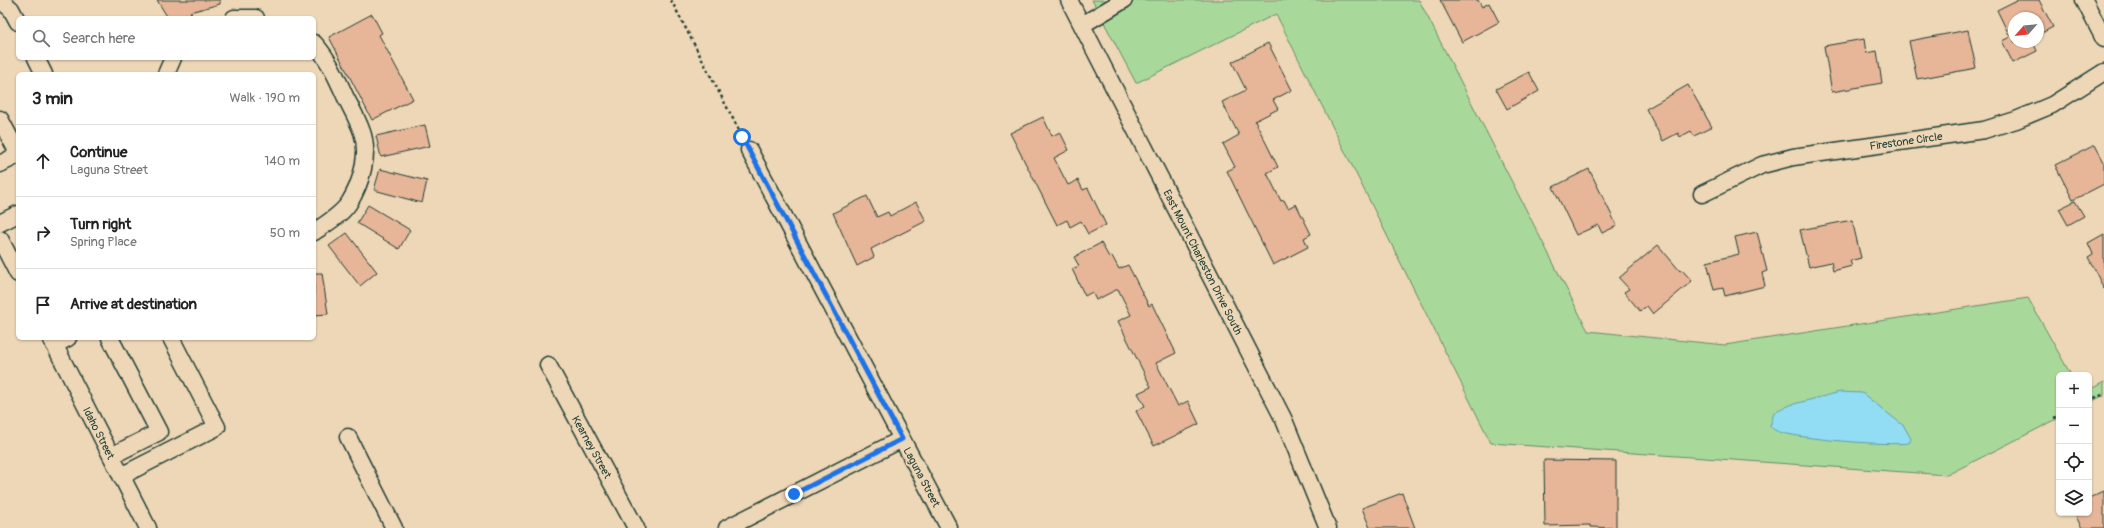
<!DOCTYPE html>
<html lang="en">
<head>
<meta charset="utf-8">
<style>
  body { margin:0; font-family:Pangolin,sans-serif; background:#f2f2f2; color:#222 }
  .controls { position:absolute; right:12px; bottom:12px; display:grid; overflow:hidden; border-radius:6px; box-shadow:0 1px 3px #0004 }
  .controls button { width:36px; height:36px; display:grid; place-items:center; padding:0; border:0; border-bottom:1px solid #e0e0e0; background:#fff; color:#222; font:20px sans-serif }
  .compass { position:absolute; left:2008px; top:12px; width:36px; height:36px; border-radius:50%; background:#fff; box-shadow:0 1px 3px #0004; rotate:243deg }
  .stop { position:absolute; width:12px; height:12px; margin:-9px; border:3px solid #1a73e8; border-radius:50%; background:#fff }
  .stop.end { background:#1a73e8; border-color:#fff; box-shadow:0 1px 4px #0008 }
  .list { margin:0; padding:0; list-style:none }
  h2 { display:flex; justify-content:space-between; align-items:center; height:52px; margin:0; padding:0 16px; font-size:17px }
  h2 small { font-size:13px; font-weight:400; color:#767676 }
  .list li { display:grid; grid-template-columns:26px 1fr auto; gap:12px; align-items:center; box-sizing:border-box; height:72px; padding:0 16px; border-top:1px solid #e0e0e0 }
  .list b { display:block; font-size:15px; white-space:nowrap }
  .list p { margin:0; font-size:13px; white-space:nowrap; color:#767676 }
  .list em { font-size:13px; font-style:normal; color:#767676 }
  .icon { flex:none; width:22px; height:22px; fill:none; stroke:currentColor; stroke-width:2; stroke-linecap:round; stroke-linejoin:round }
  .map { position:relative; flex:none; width:2104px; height:528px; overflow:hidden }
  .search { position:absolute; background:#fff; box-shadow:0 1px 3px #0004; left:16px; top:16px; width:300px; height:44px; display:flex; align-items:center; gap:10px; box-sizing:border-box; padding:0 14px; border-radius:6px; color:#767676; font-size:15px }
  .panel { position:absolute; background:#fff; box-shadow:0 1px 3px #0004; left:16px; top:72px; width:300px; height:268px; border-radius:6px }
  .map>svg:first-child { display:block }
</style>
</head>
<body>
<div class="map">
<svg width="2104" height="528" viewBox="0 0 2104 528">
  <rect width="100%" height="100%" fill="#eed7b7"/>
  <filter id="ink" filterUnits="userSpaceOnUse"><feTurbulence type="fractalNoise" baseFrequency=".025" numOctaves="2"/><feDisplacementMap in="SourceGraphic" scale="8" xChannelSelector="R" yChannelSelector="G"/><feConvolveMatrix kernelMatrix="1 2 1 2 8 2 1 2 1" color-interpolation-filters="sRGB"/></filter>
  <g filter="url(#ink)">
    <path fill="#a9d99a" stroke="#648b67" d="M1092,0H1419L1588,331L1725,345L2028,298L2071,375H2059V418L1947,475L1491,443L1276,14L1136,83Z
      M2104,382V395L2089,403V390Z"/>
    <path fill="#92ddf3" stroke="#649da7" d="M1840,392L1862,393L1904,426L1911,439L1909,443C1890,446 1795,439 1777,431C1774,430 1772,428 1770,426L1774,413L1790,405Z"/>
    <path fill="#e7b598" stroke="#1f3d34" d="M157,0H220V4L190,12L194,18H168Z
      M1440,0H1478L1482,7L1489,3L1499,22L1462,42Z
      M2017,0H2039L2053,27L2038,35V18H2014V42H2033L2037,51L2013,63L2002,41L2010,37L1997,10Z
      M372,14L382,33L379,35L413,99L372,120L329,37Z
      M1968,30L1976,68L1917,79L1909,41Z
      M1864,39L1866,53L1877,51L1882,83L1832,92L1824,46Z
      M1268,43L1292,90L1273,100L1278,109L1255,121L1278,167L1267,173L1281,201L1284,200L1288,208L1296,204L1311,234L1304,238L1308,247L1273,265L1227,171L1235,167L1223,144L1239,135L1222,102L1246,90L1232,62Z
      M1529,72L1539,91L1507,109L1496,89Z
      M1688,85L1712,127L1694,136L1691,131L1680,137L1678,133L1663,141L1646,109Z
      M1043,117L1052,136L1060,132L1069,150L1054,158L1068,185L1078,180L1083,190L1088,188L1106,225L1088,234L1081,221L1070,227L1067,220L1057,225L1010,133Z
      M425,125L430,146L381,157L376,136Z
      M2095,145L2104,162V184L2073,200L2055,165Z
      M380,169L427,181L422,203L374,190Z
      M1589,169L1617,226L1602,233L1598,225L1576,235L1553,187Z
      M867,196L877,217L888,212L890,216L916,202L926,221L871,249L874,257L857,266L833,213Z
      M2075,201L2084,216L2068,225L2059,209Z
      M368,205L410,230L399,249L357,223Z
      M1852,220L1861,258L1850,261L1852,266L1833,271L1831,262L1809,267L1800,230Z
      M1757,232L1767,271L1762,273L1765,286L1725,296L1723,288L1714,290L1707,262L1739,254L1735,237Z
      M347,233L377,272L360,286L329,246Z
      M2104,234V289L2088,257L2093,254L2088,243Z
      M1101,243L1109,257L1112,256L1119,269L1128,265L1149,306L1152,304L1176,353L1156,363L1178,406L1188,401L1199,424L1154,446L1136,411L1145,406L1138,393L1151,387L1118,321L1131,315L1118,289L1096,300L1092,292L1085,296L1072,269L1079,266L1074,257Z
      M1658,245L1680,271L1682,270L1692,281L1653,314L1647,306L1640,311L1624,292L1629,289L1619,278Z
      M314,273H322L328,314L314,315Z
      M1544,460L1616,461V528L1590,527V525L1545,526Z
      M2104,491V528H2082L2074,513H2089V498Z
      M1402,493L1415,528H1370L1362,508Z"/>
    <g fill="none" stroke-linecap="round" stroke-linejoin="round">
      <defs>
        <path id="minor" d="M0,0L11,9L18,22
          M1069,0L1284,420L1328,528
          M2084,0L2104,39
          M234,18H256
          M1082,25L1124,0
          M314,43C328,58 337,78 345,96C351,108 358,120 362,132C370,154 361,184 349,203C341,215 326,224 314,232
          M36,58L44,74
          M166,74L173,58
          M0,119L18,153
          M749,150L949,528
          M0,164L18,155
          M1702,194L1762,165L1793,157L1984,130L2016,120L2052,105L2104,72
          M0,223L18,214
          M0,239L18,274
          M51,338L148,528
          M110,338L159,432L111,456
          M54,345L68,338
          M548,365L636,528
          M348,437L394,528
          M121,476L217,427L171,338
          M727,528L902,439"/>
      </defs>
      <use href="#minor" stroke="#1f3d34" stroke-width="19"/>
      <path stroke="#1f3d34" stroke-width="2.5" stroke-dasharray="3 3" stroke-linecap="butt" d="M671,0L742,136
        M2089,401L2104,393
        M2054,418L2059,416"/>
      <use href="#minor" stroke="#eed7b7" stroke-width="16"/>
    </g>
  </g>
  <g fill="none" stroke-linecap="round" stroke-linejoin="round" filter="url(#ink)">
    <path stroke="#1a73e8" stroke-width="5" d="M742,137L902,439L794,494"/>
  </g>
  <g text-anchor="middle" stroke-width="3.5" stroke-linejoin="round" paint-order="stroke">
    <g font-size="11" fill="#1f3d34" stroke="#eed7b7">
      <text transform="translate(1906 141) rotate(-8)" y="4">Firestone Circle</text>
      <text transform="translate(1203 262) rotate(63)" y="4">East Mount Charleston Drive South</text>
      <text transform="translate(99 433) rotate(63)" y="4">Idaho Street</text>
      <text transform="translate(592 447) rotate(61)" y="4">Kearney Street</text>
      <text transform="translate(922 477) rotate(62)" y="4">Laguna Street</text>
    </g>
  </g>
</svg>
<div class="controls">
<button>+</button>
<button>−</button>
<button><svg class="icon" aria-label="locate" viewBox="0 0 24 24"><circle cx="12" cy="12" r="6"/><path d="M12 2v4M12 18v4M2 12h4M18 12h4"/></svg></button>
<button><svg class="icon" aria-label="layers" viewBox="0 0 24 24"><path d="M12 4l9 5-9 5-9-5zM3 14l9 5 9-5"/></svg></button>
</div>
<svg class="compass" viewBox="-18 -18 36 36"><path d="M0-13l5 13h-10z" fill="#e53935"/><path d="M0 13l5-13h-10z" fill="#767676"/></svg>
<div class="stop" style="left:742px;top:137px"></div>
<div class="stop end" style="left:794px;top:494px"></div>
<div class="search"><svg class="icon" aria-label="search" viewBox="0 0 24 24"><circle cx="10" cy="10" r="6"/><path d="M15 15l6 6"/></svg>Search here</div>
<section class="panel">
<h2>3 min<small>Walk · 190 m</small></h2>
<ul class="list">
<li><svg class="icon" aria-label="ahead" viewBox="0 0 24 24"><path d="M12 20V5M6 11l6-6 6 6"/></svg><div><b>Continue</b><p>Laguna Street</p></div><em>140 m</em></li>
<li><svg class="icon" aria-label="right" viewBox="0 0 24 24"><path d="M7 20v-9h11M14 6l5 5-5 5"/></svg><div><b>Turn right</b><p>Spring Place</p></div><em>50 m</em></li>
<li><svg class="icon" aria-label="arrive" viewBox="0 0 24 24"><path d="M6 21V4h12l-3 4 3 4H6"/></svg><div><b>Arrive at destination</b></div></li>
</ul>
</section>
</div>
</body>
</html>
